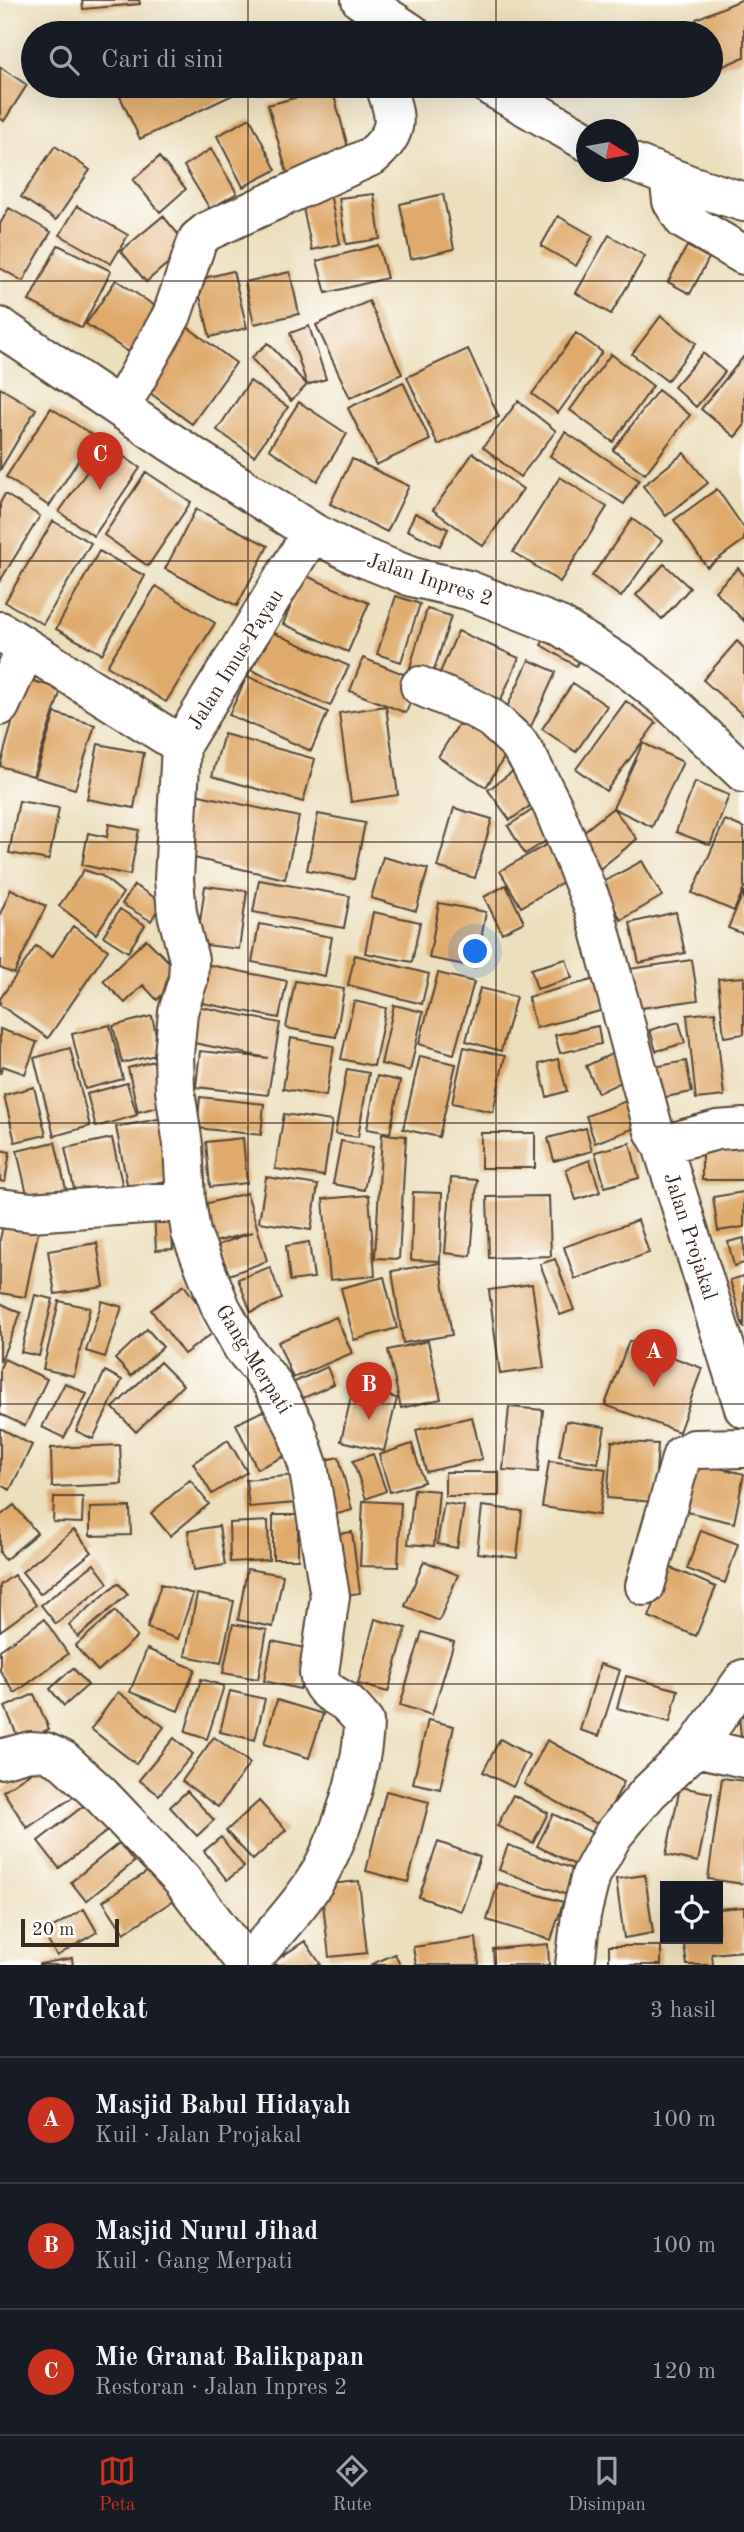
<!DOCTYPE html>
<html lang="id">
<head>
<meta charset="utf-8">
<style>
  body { margin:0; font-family:"Old Standard TT",serif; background:#242831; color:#f1f3f6 }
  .controls { position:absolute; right:21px; bottom:21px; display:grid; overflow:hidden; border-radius:0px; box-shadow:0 7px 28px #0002 }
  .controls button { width:63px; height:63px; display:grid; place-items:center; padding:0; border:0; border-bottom:2px solid #363941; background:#171b24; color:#f1f3f6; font:35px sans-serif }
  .compass { position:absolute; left:576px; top:119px; width:63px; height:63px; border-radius:50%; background:#171b24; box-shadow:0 7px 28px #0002; rotate:101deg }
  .scale { position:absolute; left:21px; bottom:18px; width:98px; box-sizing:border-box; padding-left:7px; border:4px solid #3b2a1e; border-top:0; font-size:19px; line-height:24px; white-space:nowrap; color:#3b2a1e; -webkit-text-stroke:5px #fff; paint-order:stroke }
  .you { position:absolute; left:476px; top:952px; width:24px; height:24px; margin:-18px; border:5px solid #fff; border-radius:50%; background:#1a73e8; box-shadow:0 0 0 10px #1a73e833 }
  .badge { display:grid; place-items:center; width:46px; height:46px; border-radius:50%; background:#c8321e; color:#fff; font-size:23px; font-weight:700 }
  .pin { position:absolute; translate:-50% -58px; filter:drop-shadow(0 2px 4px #0008) }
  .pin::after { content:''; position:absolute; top:37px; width:24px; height:21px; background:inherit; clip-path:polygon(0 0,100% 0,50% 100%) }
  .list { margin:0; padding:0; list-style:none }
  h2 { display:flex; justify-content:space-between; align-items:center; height:91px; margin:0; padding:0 28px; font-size:30px }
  h2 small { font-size:23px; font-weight:400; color:#9ea1a6 }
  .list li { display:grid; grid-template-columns:46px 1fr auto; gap:21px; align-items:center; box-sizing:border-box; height:126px; padding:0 28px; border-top:2px solid #363941 }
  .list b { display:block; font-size:26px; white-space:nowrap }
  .list p { margin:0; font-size:23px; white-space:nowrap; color:#9ea1a6 }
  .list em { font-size:23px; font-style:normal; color:#9ea1a6 }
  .icon { flex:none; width:38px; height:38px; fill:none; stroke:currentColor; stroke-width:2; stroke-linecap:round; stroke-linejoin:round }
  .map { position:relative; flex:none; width:744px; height:1965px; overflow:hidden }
  .search { position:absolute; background:#171b24; box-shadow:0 7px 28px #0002; left:21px; right:21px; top:21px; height:77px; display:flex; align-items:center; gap:18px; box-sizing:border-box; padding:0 24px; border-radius:38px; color:#9ea1a6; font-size:26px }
  .sheet { height:469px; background:#171b24 }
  nav { display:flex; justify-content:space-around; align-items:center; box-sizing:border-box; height:98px; border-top:2px solid #363941; background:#171b24; font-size:19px; color:#9ea1a6 }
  nav a { display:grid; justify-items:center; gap:4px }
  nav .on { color:#c8321e }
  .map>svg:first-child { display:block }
</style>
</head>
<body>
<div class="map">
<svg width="744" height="1965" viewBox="0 0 744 1965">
  <rect width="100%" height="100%" fill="#fff"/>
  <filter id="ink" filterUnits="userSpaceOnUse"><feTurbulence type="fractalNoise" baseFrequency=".0143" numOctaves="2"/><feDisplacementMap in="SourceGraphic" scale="14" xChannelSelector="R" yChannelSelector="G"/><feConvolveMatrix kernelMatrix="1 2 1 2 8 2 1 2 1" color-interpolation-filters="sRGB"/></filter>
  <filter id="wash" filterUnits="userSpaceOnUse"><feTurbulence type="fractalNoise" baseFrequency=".00686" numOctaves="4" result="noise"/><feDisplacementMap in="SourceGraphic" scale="28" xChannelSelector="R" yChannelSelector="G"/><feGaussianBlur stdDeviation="1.57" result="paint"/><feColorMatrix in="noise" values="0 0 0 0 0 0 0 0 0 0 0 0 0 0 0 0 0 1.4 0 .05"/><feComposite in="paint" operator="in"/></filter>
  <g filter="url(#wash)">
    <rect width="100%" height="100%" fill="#ecdfbd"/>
    <g id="blocks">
      <path fill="#dfaa6c" d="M82,0H139L140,4L83,9Z
        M741,0H744V57L717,69L711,54V33H702L696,19Z
        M211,25L215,33H194Z
        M0,67L27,85L4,121L0,118Z
        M115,86H239L241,91L140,139Z
        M332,88L352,162L289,180L268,105Z
        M250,118L276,170L243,187L217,136Z
        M55,146L90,170L56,220L21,197Z
        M211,149L237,193L210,209L184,166Z
        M159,157L186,189L160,212L133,180Z
        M329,188L340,244L312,250L300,194Z
        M374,194L380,239L346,244L339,198Z
        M443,194L454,249L411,259L400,204Z
        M77,206L128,235L111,264L60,235Z
        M9,208L51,232L23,281L0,268V224Z
        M163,216L188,246L146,282L121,251Z
        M558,216L593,236L576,266L541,246Z
        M609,235L645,256L611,314L576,293Z
        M58,245L111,271L82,328L29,301Z
        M378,245L387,278L326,293L317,261Z
        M687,246L709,258L690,294L668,282Z
        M233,271L247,328L210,337L196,280Z
        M290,272L299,314L254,324L245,282Z
        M116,280L167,314L138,358L86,324Z
        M369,301L402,374L350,398L316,325Z
        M661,316L696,343L667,381L632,354Z
        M186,326L236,363L192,424L142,387Z
        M309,326L326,379L307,385L290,333Z
        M576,333L602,352L558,413L532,394Z
        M268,343L307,385L291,401L251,358Z
        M468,349L499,417L438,445L407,377Z
        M703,353L725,372L696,407L674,387Z
        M611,354L653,386L613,442L570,410Z
        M744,356V426L735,437L701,409Z
        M250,381L288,407L254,456L217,430Z
        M403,382L430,440L376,465L348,408Z
        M0,388L36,409L0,470Z
        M658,390L690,415L645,474L613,450Z
        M518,401L556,431L520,477L483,447Z
        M299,402L347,434L317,481L269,449Z
        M51,408L94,436L49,506L6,477Z
        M565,432L639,480L624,504L550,456Z
        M106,444L140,468L94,536L59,512Z
        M473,453L523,489L483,546L433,510Z
        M684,453L708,483L666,516L643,486Z
        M352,459L409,486L387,532L330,504Z
        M146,472L191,502L148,566L104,535Z
        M560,477L607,507L560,582L513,552Z
        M717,489L744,528V540L707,567L674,520Z
        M5,494L40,516L0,581V503Z
        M196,509L268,546L237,606L165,569Z
        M415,513L448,529L440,546L407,530Z
        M632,519L662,540L621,597L592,576Z
        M53,521L91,543L43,624L5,602Z
        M99,551L145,576L102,654L56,629Z
        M664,564L690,588L662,619L636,595Z
        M738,568L744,575V621L715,591Z
        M304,575L369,603L348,652L283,624Z
        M156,586L215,623L166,702L107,666Z
        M396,596L420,604L401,662L377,654Z
        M427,609L451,616L433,674L410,667Z
        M265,629L349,666L330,706L247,668Z
        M458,631L519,658L500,702L439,675Z
        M550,631L585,652L576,666L541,645Z
        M737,641L744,648V716L703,680Z
        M363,658L419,680L406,713L350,691Z
        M529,660L556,672L528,733L501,720Z
        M247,676L328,712L311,751L229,715Z
        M25,678L61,690L33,776L0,766Z
        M573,683L607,706L576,752L542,729Z
        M626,701L656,723L606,791L576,769Z
        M386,706L398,795L351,802L339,713Z
        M55,713L95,725L75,789L35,777Z
        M465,714L513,743L486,787L438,757Z
        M224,734L315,759L303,802L212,776Z
        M643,743L683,762L652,827L613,808Z
        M98,744L144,753L134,808L87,799Z
        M517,768L540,799L510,820L488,790Z
        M695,782L729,795L710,845L676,832Z
        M195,794L299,817L285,879L181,855Z
        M19,801L59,808L49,860L9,853Z
        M537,807L554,836L525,854L508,826Z
        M454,808L492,819L475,878L437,867Z
        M613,808L637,839L596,872L572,841Z
        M318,814L365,823L354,879L307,870Z
        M725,820L744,828V888L734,911L692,893Z
        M109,824L139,830L130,875L82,865L88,833L107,837Z
        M553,841L573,876L521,907L500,871Z
        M383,857L428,869L416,911L371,898Z
        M642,861L662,896L621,920L601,883Z
        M84,870L102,876L123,893L96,934L59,906Z
        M259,880L350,896L344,928L253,912Z
        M134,885L162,902L151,921L122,904Z
        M506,885L524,922L502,933L484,897Z
        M205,886L247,891L239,949L197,944Z
        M11,889L46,906L14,974L0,968V914Z
        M744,891V934L728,928Z
        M439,903L486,912L476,967L429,958Z
        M120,909L145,925L128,952L103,936Z
        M373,912L420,922L412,962L365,953Z
        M676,912L685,953L639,963L630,923Z
        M259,924L332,937L325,976L252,962Z
        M73,926L108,950L48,1038L0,1005V999L36,946L52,957Z
        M146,939L182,975L157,1000L143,985L125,1003L103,981Z
        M355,955L429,974L422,1004L348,985Z
        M566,959L572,978L537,989L531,969Z
        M692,960L698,1000L634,1009L629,969Z
        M205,964L287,981L279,1018L197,1002Z
        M438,973L474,982L454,1054L419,1044Z
        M607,976L615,1007L536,1028L528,997Z
        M744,977V1034L724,1037L718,979Z
        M295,981L344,989L336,1037L286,1028Z
        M480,988L516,997L501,1051L466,1041Z
        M354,1001L386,1008L374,1066L341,1059Z
        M394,1005L423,1012L410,1071L381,1064Z
        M197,1006L280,1023L268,1095L196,1087L200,1051L268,1058L189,1042Z
        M715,1012L724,1096L696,1099L687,1015Z
        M152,1016L160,1054L122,1063L113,1026Z
        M679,1022L685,1043L656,1051L650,1030Z
        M110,1025L123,1079L85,1089L72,1034Z
        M598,1026L601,1044L560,1053L555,1035Z
        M0,1029L37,1042L25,1074L3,1066L0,1074Z
        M291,1038L334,1046L326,1096L283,1089Z
        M464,1047L505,1056L493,1112L452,1103Z
        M70,1048L90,1126L54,1136L34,1058Z
        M620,1050L632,1077L598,1093L586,1066Z
        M420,1056L456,1064L439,1137L403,1129Z
        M558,1059L567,1091L547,1097L539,1064Z
        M154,1061L165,1105L138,1112L128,1068Z
        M686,1061L692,1092L655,1099L649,1068Z
        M347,1069L369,1073L358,1137L335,1134Z
        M377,1076L400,1081L390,1133L367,1129Z
        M127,1083L137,1115L96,1127L87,1094Z
        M34,1087L46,1135L15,1142L4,1095Z
        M200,1097L264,1104L261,1135L197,1128Z
        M629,1100L638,1127L595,1143L586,1116Z
        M284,1114L332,1121L324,1176L275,1169Z
        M163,1118L175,1179L128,1189L116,1127Z
        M586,1128L592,1151L554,1161L548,1138Z
        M481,1133H535V1168H481Z
        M382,1134L406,1136L399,1259L375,1258Z
        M112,1138L123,1188L76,1198L65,1148Z
        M243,1138L247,1183L210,1187L206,1142Z
        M702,1138H744V1180H702Z
        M341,1141L373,1147L364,1190L333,1184Z
        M55,1142L68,1198L30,1207L17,1151Z
        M630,1143L639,1178L605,1187L595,1152Z
        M0,1150L10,1152L5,1182L0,1181Z
        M590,1160L600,1192L576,1200L566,1169Z
        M266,1177L318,1185L311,1230L259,1222Z
        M451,1178L477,1180L471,1256L445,1253Z
        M413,1192L442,1193L440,1261L411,1260Z
        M744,1192V1227L718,1231L713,1197Z
        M247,1193L267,1261L229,1275L218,1245L253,1232L203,1245L193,1207Z
        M369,1195L375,1276L330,1280L323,1199Z
        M549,1196L551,1256L489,1258L487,1197Z
        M170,1212L173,1249L156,1250L154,1213Z
        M638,1220L649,1253L575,1279L564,1247Z
        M4,1221L39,1228L25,1297L0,1293V1239Z
        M744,1238V1263L734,1266L728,1242Z
        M309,1242L314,1278L290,1281L286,1246Z
        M97,1243L104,1287L55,1294L48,1251Z
        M555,1259L574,1310L560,1315L540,1264Z
        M440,1263L452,1335L403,1343L392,1271Z
        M270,1267L282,1299L251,1312L238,1279Z
        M744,1276V1327H743L730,1280Z
        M384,1277L397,1328L354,1340L341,1288Z
        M532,1284L544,1368L500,1374L489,1290Z
        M184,1285L217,1330L184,1354L151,1310Z
        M35,1295L53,1299L39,1356L21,1352Z
        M59,1301L90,1308L74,1376L43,1369Z
        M102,1301L122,1307L105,1357L86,1351Z
        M0,1303L21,1313L0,1362Z
        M336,1317L352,1353L293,1378L278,1342Z
        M147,1329L163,1347L131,1376L115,1359Z
        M428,1341L441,1399L401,1408L388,1350Z
        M629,1341L702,1368L679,1432L605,1405Z
        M4,1359L47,1379L25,1426L0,1414V1368Z
        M160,1362L183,1385L136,1432L113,1408Z
        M327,1367L334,1384L295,1402L288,1385Z
        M105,1371L122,1380L93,1439L76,1431Z
        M65,1383L87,1394L64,1438L42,1427Z
        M353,1388L397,1398L384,1451L341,1441Z
        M275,1405L296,1451L257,1469L236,1424Z
        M509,1407L543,1410L538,1472L503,1470Z
        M472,1417L482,1459L426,1472L416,1430Z
        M566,1421L605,1427L598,1463L559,1456Z
        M0,1428L32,1445L10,1490L0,1485Z
        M228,1440L247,1472L212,1494L193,1463Z
        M612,1441L658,1444L654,1502L607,1498Z
        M412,1444L424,1482L390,1492L379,1455Z
        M120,1445L122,1484L52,1487L51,1448Z
        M373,1454L386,1491L366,1499L353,1461Z
        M339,1457L352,1510L326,1517L312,1463Z
        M549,1461L606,1469L599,1515L542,1507Z
        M690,1461L744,1474L734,1523L678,1510Z
        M445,1472H499V1496H445Z
        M294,1475L296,1503L249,1507L246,1480Z
        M190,1480L209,1504L170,1536L151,1513Z
        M414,1489L439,1491L434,1546L408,1544Z
        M54,1497H83L82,1523L53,1522Z
        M363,1501L401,1503L398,1567L360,1566Z
        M444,1503L464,1506L457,1548L437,1544Z
        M14,1505L37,1533L5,1560L0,1553V1516Z
        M482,1506L522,1511L517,1558L477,1553Z
        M130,1507L131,1535L90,1536V1508Z
        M273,1515H298V1559H273Z
        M268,1521L269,1560L230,1562L229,1523Z
        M219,1526L225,1565L194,1570L188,1531Z
        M74,1530L92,1552L40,1594L22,1572Z
        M701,1530L738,1544L725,1583L687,1569Z
        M352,1532L360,1593L332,1597L324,1536Z
        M424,1561L458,1575L439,1621L405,1606Z
        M94,1564L108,1583L56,1624L41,1605Z
        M669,1567L716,1587L696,1636L649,1617Z
        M247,1569L283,1575L273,1627L238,1620Z
        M14,1575L36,1605L0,1631V1585Z
        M118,1583L128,1594L78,1637L69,1625Z
        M161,1584L193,1594L178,1639L147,1628Z
        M197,1594L234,1601L221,1663L185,1656Z
        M115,1611L137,1637L98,1671L75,1646Z
        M44,1619L68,1654L15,1693L0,1671V1650Z
        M375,1619L406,1628L388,1692L358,1684Z
        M233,1624L267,1630L258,1679L223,1673Z
        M422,1632L454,1642L432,1715L400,1705Z
        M272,1641L309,1649L300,1689L264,1681Z
        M147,1649L195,1669L178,1711L130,1692Z
        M600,1664L620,1670L599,1736L580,1730Z
        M73,1668L88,1685L64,1706L50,1689Z
        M626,1676L678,1690L670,1722L617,1708Z
        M201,1679L224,1686L207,1739L185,1732Z
        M230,1691L265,1699L255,1740L220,1732Z
        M118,1692L164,1727L136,1764L91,1729Z
        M34,1694L49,1729L20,1742L5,1707Z
        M277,1700L323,1714L309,1758L264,1744Z
        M744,1704V1747H742L738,1705Z
        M428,1720L454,1726L440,1789L413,1783Z
        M214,1737L250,1763L218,1807L182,1781Z
        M174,1738L193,1754L159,1795L139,1780Z
        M500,1739L529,1755L513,1787L483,1772Z
        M547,1740L624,1782L601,1826L524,1784Z
        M51,1759L75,1796L27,1828L3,1791Z
        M722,1778L744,1781V1884L708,1879Z
        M680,1787L712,1793L698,1862L666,1855Z
        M187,1791L214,1820L197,1836L170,1807Z
        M386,1791L429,1802L408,1882L366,1871Z
        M513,1795L548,1813L533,1843L497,1826Z
        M90,1801L111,1828L59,1868L38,1841Z
        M259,1801L286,1830L253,1860L226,1831Z
        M553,1814L595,1834L579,1867L537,1846Z
        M221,1837L244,1867L227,1880L204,1851Z
        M438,1842L480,1857L461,1911L419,1897Z
        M119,1843L134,1862L86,1901L71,1882Z
        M508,1845L576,1870L567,1895L499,1870Z
        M156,1866L177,1898L124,1933L103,1901Z
        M645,1875L653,1933L624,1938L616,1879Z
        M359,1881L367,1953L329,1957L321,1885Z
        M498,1883L563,1902L551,1940L487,1920Z
        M744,1907V1951L712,1954L713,1965H687L683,1939H718V1909Z
        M84,1909L97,1932L57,1956L43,1933Z
        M476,1938L479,1965H416L413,1947Z
        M305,1941L321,1965H269Z
        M548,1944L549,1965H494L493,1949Z
        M609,1946H661V1965H609Z
        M395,1954L400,1965H370Z
        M72,1958L73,1965H39V1964Z"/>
    </g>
  </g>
  <g filter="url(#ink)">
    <use href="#blocks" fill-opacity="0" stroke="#564536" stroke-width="2"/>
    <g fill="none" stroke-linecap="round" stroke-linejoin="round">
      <defs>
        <path id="street" d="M361,0L411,33
          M490,86L586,141
          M628,161L693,186L744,202
          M669,177L672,201L684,220L744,255
          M0,327L172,443L312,532L352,553L412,577L468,590L560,626L631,671L665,698L744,773
          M120,408L172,315L198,239L208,231L372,156C400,132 397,118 385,86
          M0,631L181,745
          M420,686L475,709L492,719L518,743L529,760L553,807L594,908L654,1131L662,1145
          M0,706L26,648
          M744,1128L717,1130L662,1145L744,1408
          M0,1208L31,1212L186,1201
          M645,1586L682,1455L694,1449L744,1448
          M696,1747L744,1758
          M0,1759L30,1751L45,1752L63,1760L101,1795L182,1880L247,1965C269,1938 296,1911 315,1881C340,1840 363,1769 364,1722C358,1715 352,1707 344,1701C331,1693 321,1690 319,1673L330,1596L308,1465L295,1426L271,1382L243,1348L221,1308L191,1233L186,1201L183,1145L175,1090L174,1055L178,1012L188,980L189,960L177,913L174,879L181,745L312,532
          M575,1965L581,1915L591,1875L613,1835L648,1793L696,1747L744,1679"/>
      </defs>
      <use href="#street" stroke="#564536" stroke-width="42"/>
      <use href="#street" stroke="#fff" stroke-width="38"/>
    </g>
  </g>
  <path fill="none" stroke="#3b2a1e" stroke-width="2" stroke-opacity="0.55" d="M248,0V33M496,0V33M248,86V1965M496,86V1965M0,281H744M0,561H744M0,842H744M0,1123H744M0,1404H744M0,1684H744"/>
  <g text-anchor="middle" stroke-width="5" stroke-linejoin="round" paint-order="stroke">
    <g font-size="21" fill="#3b2a1e" stroke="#fff">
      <text transform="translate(430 579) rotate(18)" y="7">Jalan Inpres 2</text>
      <text transform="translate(235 659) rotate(-58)" y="7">Jalan Imus Payau</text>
      <text transform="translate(691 1236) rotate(72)" y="7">Jalan Projakal</text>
      <text transform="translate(254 1359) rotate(58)" y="7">Gang Merpati</text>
    </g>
  </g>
</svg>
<div class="controls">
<button><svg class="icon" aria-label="locate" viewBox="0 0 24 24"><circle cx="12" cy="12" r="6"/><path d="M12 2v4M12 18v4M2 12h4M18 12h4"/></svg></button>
</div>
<svg class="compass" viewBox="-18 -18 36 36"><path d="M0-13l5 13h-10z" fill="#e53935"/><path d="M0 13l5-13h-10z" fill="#9ea1a6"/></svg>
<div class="scale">20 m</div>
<div class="you"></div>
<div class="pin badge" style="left:654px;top:1387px">A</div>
<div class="pin badge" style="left:369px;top:1420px">B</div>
<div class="pin badge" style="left:100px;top:490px">C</div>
<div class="search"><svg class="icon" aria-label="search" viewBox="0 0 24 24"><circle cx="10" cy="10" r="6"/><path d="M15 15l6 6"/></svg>Cari di sini</div>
</div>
<section class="sheet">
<h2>Terdekat<small>3 hasil</small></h2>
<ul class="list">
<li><span class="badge">A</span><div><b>Masjid Babul Hidayah</b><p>Kuil · Jalan Projakal</p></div><em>100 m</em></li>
<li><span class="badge">B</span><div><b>Masjid Nurul Jihad</b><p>Kuil · Gang Merpati</p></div><em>100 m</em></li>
<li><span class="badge">C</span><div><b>Mie Granat Balikpapan</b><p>Restoran · Jalan Inpres 2</p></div><em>120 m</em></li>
</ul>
</section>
<nav>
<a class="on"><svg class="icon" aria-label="map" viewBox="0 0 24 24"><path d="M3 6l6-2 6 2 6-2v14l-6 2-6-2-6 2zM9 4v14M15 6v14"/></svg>Peta</a>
<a><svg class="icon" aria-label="directions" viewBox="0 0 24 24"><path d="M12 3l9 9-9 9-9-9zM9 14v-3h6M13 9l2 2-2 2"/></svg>Rute</a>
<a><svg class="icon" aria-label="saved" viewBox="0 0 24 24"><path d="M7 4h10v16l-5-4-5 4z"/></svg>Disimpan</a>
</nav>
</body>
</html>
